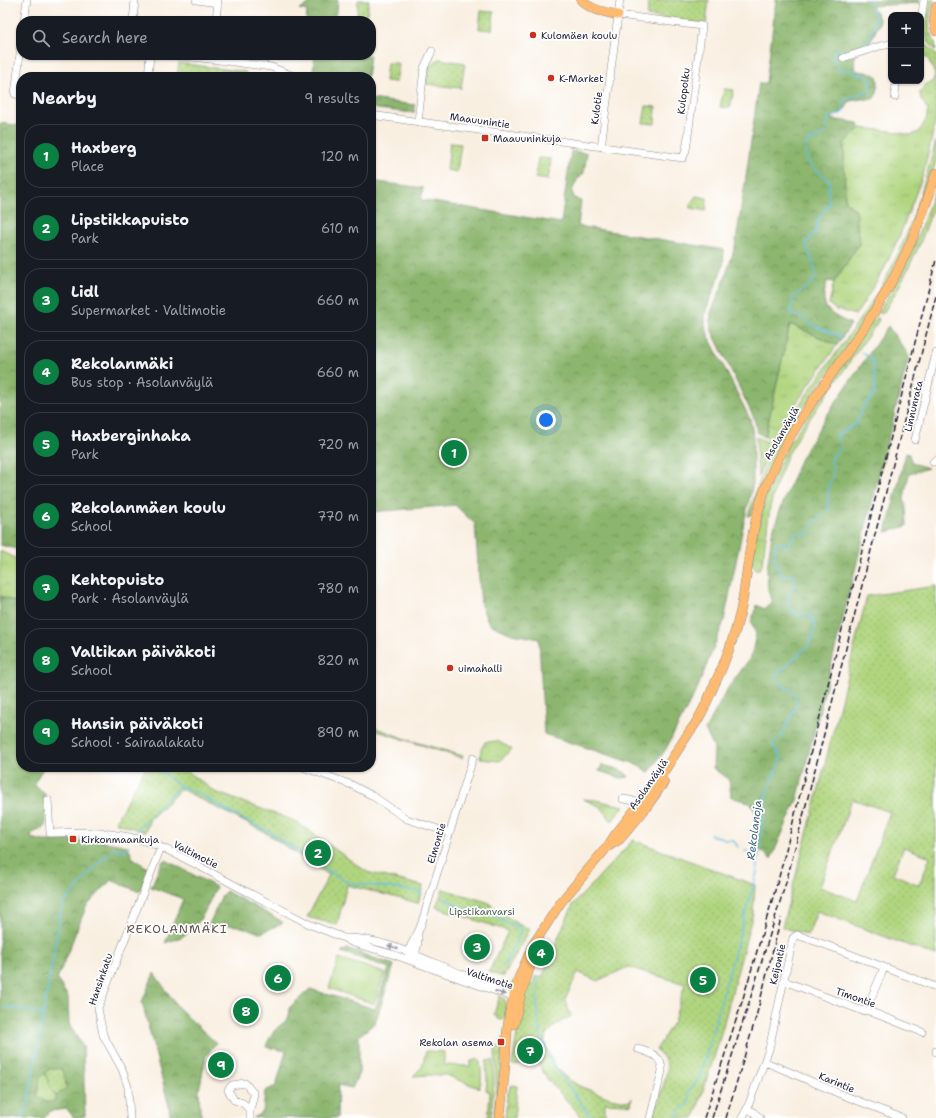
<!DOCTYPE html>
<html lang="en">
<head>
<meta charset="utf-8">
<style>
  body { margin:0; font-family:"Shantell Sans",sans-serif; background:#20242c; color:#f1f3f6 }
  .controls { position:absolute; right:12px; top:12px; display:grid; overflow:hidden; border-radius:8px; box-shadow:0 1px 3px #0004 }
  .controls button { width:36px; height:36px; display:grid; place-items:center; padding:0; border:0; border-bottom:1px solid #363941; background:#171b24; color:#f1f3f6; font:20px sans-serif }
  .you { position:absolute; left:546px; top:420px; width:14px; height:14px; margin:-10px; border:3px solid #fff; border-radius:50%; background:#1a73e8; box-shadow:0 0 0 6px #1a73e833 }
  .badge { display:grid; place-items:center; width:26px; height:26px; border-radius:50%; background:#0b8043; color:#fff; font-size:13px; font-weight:700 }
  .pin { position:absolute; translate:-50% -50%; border:2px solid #fff; box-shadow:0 1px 4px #0006 }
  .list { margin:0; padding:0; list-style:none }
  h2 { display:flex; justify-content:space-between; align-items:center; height:52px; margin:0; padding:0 16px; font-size:17px }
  h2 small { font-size:13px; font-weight:400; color:#9ea1a6 }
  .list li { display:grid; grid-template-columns:26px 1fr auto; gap:12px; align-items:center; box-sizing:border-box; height:64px; margin:0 8px 8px; padding:0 8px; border:1px solid #363941; border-radius:16px }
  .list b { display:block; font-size:15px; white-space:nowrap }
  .list p { margin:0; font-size:13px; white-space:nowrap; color:#9ea1a6 }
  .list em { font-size:13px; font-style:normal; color:#9ea1a6 }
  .icon { flex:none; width:22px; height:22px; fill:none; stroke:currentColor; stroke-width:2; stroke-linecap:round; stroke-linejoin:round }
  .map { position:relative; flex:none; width:936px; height:1118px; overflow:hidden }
  .search { position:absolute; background:#171b24; box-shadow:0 1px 3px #0004; left:16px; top:16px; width:360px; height:44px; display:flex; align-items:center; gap:10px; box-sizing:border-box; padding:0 14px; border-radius:16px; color:#9ea1a6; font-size:15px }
  .panel { position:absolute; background:#171b24; box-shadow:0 1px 3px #0004; left:16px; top:72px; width:360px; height:700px; border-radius:16px }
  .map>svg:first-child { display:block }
</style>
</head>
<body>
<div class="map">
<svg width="936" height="1118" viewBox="0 0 936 1118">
  <defs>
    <pattern id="grass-tufts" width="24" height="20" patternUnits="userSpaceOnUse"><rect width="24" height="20" fill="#b0d57f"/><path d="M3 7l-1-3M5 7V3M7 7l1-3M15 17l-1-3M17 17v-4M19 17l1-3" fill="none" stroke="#97b76f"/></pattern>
    <pattern id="forest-crowns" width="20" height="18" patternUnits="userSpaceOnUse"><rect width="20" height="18" fill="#8cb66e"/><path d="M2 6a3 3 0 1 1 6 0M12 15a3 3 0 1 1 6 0" fill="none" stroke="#72945c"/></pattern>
    <pattern id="park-dots" width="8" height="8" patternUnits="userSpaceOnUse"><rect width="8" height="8" fill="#b0d57f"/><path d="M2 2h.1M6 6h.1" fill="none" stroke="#97b76f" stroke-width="1.8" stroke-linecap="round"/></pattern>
  </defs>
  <rect width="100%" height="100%" fill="#fff"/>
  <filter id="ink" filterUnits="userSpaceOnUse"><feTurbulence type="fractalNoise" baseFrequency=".025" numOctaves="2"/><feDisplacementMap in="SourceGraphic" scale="8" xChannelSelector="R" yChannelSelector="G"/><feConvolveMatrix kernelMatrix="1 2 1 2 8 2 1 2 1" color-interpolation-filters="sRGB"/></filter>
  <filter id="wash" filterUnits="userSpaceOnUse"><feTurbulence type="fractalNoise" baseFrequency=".012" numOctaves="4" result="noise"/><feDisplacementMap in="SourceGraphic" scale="16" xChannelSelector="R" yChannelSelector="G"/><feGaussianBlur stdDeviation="0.9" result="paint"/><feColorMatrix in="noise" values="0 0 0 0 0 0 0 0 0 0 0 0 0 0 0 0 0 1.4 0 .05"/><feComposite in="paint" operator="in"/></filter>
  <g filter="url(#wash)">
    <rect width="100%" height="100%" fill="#f9efe1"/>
    <path fill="url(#grass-tufts)" stroke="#697c5d" d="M927,0H934C931,10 928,21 930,32C932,40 936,40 936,50C917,33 925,22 927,0Z
      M924,42L936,54V119L923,175L899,237L884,269L859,310L855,315L838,309L837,311L829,304L834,282L859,244L845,201L844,143L860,128L891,131L911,135L919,132L926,120L928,110L921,99L920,92L925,85L932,82L935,75L929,60L922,54Z
      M936,141V161L923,204L891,278L865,320L793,423L777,453L751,515L748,516C756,491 764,466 777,442C789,419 805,397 820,376C839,349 859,322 877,293C906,247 922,193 936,141Z
      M936,187V201L919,246L901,283L884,312L880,314L879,312L911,254Z
      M876,317L878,318L879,320L806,424L787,456L776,485L770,507L762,565L759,569H755L752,564L755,539L765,499L787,446L870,324Z
      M790,324L837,345L787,416C783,424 778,433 771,439L765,437Z
      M756,437L770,443L771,446L758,477Z
      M0,551L21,561V604L0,596Z
      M371,726L409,740L463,756L462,758L371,729Z
      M497,741L512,749L500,761L480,759L481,749L485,742Z
      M583,799L595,800L624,806L612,821L601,807Z
      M500,995C509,1001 507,1010 505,1019L500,1020L495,1016L494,1014Z
      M497,1047H502V1054L496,1118H494L497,1089L495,1050Z
      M426,1051L444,1052V1065L470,1066L471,1061L479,1059C481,1068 483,1079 479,1088L446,1075H428L413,1076L422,1067Z
      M493,1060L494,1082L491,1118H488L490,1092L486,1090L487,1080L486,1061Z
      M513,1085L517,1086L514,1118H505L507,1096L510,1087Z"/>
    <path fill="url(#forest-crowns)" stroke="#576c54" fill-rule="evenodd" d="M313,0H338L336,21H306L307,11L299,9L306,6Z
      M776,0H920L919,3L872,6C876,13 880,16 879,24L867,48L856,51C850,81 861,66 877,76C879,83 878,95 873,99H861L850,101L845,109L831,119L858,123L860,128L844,143L845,201L856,210L859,244L834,282L827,281C826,287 823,295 824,301C826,314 841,319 851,324L837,345L790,324L765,437L758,433L754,418L711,329L710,321L711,312L723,284L735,247L746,177L759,83H766Z
      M315,55H370L367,77H312Z
      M371,99L415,105L414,113L378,109L371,107Z
      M0,123L21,126V550L0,545Z
      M571,151L587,153L584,173L577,180L572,191L574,198L581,201L578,226L724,250L723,266L706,310L705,318V325L709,337L750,419L753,434V483L744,522L724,621L698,687L666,749L649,772L633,763L544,734L539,639L512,634L489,624L481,605L475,524L455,505L371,512V181L423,188L421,200L561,223Z
      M888,326L909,356L797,800L771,859L758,848L756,813L750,803L731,797L729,780L713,768L714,748L705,730L728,688L751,657L756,634L751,622L757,605L764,609L772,603L768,590L767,568L770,548L772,533L781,508L800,460L825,418Z
      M906,453L909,454C911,466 918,464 928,468L909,474L904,498L906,506L907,526L886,532Z
      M0,596L21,604V767H44L34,783L46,795L43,797C46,803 49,824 43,828C40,830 35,832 32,833L31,838L43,841L95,840L128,846L132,857L149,869L140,892L111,880L86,907L57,979L68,997L69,1024L83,1047L85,1116L74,1118L67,1109L50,1111L44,1118H0ZM50,1069L66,1087L56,1096L54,1101L37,1096L39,1086L40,1078Z
      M602,765C610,767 624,769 629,777L621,778L599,771Z
      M166,860L216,887C208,904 201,926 183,936C177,939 171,941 165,943L183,899L151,887L162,862Z
      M226,891L281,921L283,923L261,933L238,926L227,925L208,927L222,895Z
      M348,949L394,965L375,1023L359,1036V1073L352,1088L338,1085L337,1118H253V1117L259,1115L263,1112L265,1091L276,1086L286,1051L266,1047C268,1040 271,1035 275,1030C283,1021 290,1023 290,1007L310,989L375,1009L389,968L341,952Z
      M154,973L177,1006L190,1019L216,1043L206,1056L199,1090L200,1110L202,1118H170L169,1106L142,1002Z"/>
    <path fill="url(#park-dots)" stroke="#697c5d" fill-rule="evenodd" d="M358,0H369L367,13L365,17L357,16Z
      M649,0H709L706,24L647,16Z
      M481,11L494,12L492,30L479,29Z
      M439,59L465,63L461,88L426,84L429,67Z
      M179,63L246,72L245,77H177Z
      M387,63H397L399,65L396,82L385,81Z
      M724,89L734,90L730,108L720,107Z
      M646,106L656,107L655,124L643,123Z
      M450,143L461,144L457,172L447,170Z
      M538,158L551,159L548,180L535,178Z
      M696,196L707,198L706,211L691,208V203Z
      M936,586V956L817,911L808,935L782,927L814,808L867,596ZM852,799L890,812L857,901L820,887ZM904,847L930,857L919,885L893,874Z
      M146,767H185L188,772L215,792L292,820L298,823L367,872L423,886L418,903L347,885L337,925L307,917L329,875L266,833L181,789L150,819L145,832L115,822Z
      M633,840L755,885L753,913L718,1045L694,1118H653C657,1106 668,1076 667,1066C666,1059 661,1054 656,1050L674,1021L685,984L628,967L597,981L578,972L565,1000L571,1016L556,1025L547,1033L544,1044L552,1064L570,1080L579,1086L610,1098L627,1101L632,1098L630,1104H632L631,1105L626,1104L605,1103V1116L598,1114L597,1118H583L548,1080L538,1063L512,1065L521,1007L525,986H532L535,976L542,978L557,940L573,905Z
      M443,889L487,902L516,923L530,929L504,976H500L489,972L508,931L436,907Z
      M50,1069H61L65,1078L66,1088L56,1096L51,1089L45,1073Z"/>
    <path fill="#b0d57f" stroke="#697c5d" d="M339,958L385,973L374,1004L329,988Z
      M45,1073L51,1089L56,1096L54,1101L47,1102L37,1096L39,1086L40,1078Z"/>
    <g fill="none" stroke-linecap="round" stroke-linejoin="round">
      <path stroke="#63bde1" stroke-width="1.5" d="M841,337L812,325L803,317L794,316L790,312L794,296L813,282L816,272L806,243L817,230V221L829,204V199L828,191L830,181C818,171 797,160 808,141C825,136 826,136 828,119C833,115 838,116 843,112L845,100C850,98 869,92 870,89C872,87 871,83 871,79L866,75L856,74L851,70H839L834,60V52L837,50H850L866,46C870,37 877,25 875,15C873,9 871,8 870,0
        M159,767L160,771L180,786
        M136,831L180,786L195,792L244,820L268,831L327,870L349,883L417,891L422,894
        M710,834L714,836L721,837L725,840H733L738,847
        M745,851L758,855
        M444,898L463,909L470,910L477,908L485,909L500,920L519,927L521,931L504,966
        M537,978L539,988L537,999L538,1016L541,1035L550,1056L559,1073L588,1113L595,1118
        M4,1007L44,1013
        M23,1118L28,1103L62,905L106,855L115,849L125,851L129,846
        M677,1118L678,1112L689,1103V1091L700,1077L757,872L765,799L781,757L772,744L782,736L797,704C796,701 796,697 794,694C789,686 777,687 776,675L809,645L814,633L815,623L810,615L795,614L787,602C789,593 793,588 796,580L793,575L781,576L774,558L776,544L782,543L788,546L795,534H807L814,522L828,512V489L833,473L832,457L839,449L837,435L856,424L864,406L875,394C874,388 875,363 872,360C869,357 864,354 861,352"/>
    </g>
  </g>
  <g filter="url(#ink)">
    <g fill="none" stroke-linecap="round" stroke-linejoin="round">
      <defs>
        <path id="minor" d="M196,0L218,3
          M921,20L924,0
          M24,21L27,0
          M133,21L135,0
          M216,21L218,0
          M921,36V37
          M21,46L15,94L21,95
          M173,55L219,60L271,67L296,77
          M843,58L880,46L891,44
          M148,77L150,55
          M895,97L896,81
          M371,115L413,121L683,158L686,150L688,136L702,26L618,15
          M418,122L424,68L432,51
          M601,147L620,0
          M915,440L936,353
          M933,462L936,460
          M303,767L352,785L371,795L407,819L450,833
          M623,799C631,800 637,801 643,807
          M48,800L50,833C76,832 103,831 129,837C154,842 176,854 199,866C223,879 247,892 271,904L309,924L344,938L353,943L392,954L461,979L513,997L521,994L515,989C498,984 479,980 462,974C427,961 381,936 344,938
          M409,956C407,948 414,941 417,934C419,931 420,928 421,925L473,758
          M412,958C418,951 418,942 418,934
          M784,981L863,1011L866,1010L922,1032
          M866,1010L884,968
          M638,1049C650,1053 662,1055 662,1071L650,1118
          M936,1051V1052
          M765,1062L780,1068L838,1093L902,1118
          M747,1109L752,1111L760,1118
          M130,1118L128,1087L122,1069L103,1035L98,1008L161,847
          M250,1118V1110L254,1094L245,1083L232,1085L228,1090L234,1100L243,1103L250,1110
          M742,1118L747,1109L769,1049L792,943L793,938L797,935L826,945L936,987"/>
        <path id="major" d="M581,0C591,10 604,12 618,15
          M936,7L934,21L936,31
          M609,846L620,839L645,809L664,782
          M514,1024L521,994L531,964
          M500,1118L505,1067L507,1033L510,1011L518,980L533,945L561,902L608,846L615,835L657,782L690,731C700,719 706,704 712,690C724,665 735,636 741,609C744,593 746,578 748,563C752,534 758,505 769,479C791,425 829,380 861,332C895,283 919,230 936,173"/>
      </defs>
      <use href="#minor" stroke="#8e888e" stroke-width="8"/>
      <use href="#major" stroke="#8e888e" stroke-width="10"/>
      <use href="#minor" stroke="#fff" stroke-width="7"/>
      <use href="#major" stroke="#ffbb71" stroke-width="9"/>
      <path stroke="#22223b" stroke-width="1.5" stroke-dasharray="6 3" stroke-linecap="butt" d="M704,1118L741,1005L779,877L936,260
        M712,1118L748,1006L787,879L936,296
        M726,1118L756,1017L781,918"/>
    </g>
    <defs><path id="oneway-solid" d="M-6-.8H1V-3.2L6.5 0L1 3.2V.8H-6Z"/></defs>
    <g fill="#9c9ca7">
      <use href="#oneway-solid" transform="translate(393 947) rotate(-162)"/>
      <use href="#oneway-solid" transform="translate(500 993) rotate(18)"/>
    </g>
  </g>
  <g fill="#c8321e" stroke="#fff" stroke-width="1.5">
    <circle cx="533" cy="35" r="4"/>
    <circle cx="551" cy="78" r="4"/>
    <rect x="481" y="134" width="8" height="8" rx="2"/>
    <circle cx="450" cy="668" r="4"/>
    <rect x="69" y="835" width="8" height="8" rx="2"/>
    <rect x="497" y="1038" width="8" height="8" rx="2"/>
  </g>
  <g text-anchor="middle" stroke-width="3.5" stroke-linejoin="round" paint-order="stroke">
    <g font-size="10" fill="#22223b" stroke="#fff" text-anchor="start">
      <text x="541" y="39">Kulomäen koulu</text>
      <text x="559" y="82">K-Market</text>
      <text x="493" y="142">Maauuninkuja</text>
      <text x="458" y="672">uimahalli</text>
      <text x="81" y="843">Kirkonmaankuja</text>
      <text x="493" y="1046" text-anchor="end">Rekolan asema</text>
    </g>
    <g font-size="10" fill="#22223b" stroke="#fff">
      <text transform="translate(683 91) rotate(-83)" y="4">Kulopolku</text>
      <text transform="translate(596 108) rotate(-82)" y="4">Kulotie</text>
      <text transform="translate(480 120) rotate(8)" y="4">Maauunintie</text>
      <text transform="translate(913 406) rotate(-77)" y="4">Linnunrata</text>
      <text transform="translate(781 433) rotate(-60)" y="4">Asolanväylä</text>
      <text transform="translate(648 784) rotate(-55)" y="4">Asolanväylä</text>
      <text transform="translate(436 843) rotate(-73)" y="4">Elmontie</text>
      <text transform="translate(196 854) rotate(27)" y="4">Valtimotie</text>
      <text transform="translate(777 964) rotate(-77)" y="4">Keijontie</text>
      <text transform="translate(490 978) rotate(18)" y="4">Valtimotie</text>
      <text transform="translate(100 979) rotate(-71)" y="4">Hansinkatu</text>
      <text transform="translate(856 997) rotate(19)" y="4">Timontie</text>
      <text transform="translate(837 1082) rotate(22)" y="4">Karintie</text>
    </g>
    <g font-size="10" fill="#546153" stroke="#fff">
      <text x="482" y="915">Lipstikanvarsi</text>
    </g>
    <g font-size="11" font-style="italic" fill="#3c607d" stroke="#fff">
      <text transform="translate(754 830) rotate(-83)" y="4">Rekolanoja</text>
    </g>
    <g font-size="12" letter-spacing="1" fill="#62504e" stroke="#fff">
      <text x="177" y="933">REKOLANMÄKI</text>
    </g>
  </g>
</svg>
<div class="controls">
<button>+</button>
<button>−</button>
</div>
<div class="you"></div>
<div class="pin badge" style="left:454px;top:453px">1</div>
<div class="pin badge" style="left:318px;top:853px">2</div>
<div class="pin badge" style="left:477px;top:947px">3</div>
<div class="pin badge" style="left:541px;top:953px">4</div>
<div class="pin badge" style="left:703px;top:980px">5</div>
<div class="pin badge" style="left:278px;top:978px">6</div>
<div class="pin badge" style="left:530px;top:1051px">7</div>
<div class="pin badge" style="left:246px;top:1011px">8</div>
<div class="pin badge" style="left:221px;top:1065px">9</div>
<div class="search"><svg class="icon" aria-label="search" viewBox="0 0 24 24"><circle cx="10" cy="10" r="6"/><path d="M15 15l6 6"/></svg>Search here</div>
<section class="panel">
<h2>Nearby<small>9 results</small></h2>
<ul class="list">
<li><span class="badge">1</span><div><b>Haxberg</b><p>Place</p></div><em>120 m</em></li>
<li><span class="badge">2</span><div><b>Lipstikkapuisto</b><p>Park</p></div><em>610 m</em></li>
<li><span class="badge">3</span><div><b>Lidl</b><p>Supermarket · Valtimotie</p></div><em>660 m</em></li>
<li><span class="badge">4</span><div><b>Rekolanmäki</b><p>Bus stop · Asolanväylä</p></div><em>660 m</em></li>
<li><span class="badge">5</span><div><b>Haxberginhaka</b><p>Park</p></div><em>720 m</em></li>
<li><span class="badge">6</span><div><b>Rekolanmäen koulu</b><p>School</p></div><em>770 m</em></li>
<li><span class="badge">7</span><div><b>Kehtopuisto</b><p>Park · Asolanväylä</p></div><em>780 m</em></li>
<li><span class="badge">8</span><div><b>Valtikan päiväkoti</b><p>School</p></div><em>820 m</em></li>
<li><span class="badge">9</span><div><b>Hansin päiväkoti</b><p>School · Sairaalakatu</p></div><em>890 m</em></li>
</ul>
</section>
</div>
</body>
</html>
